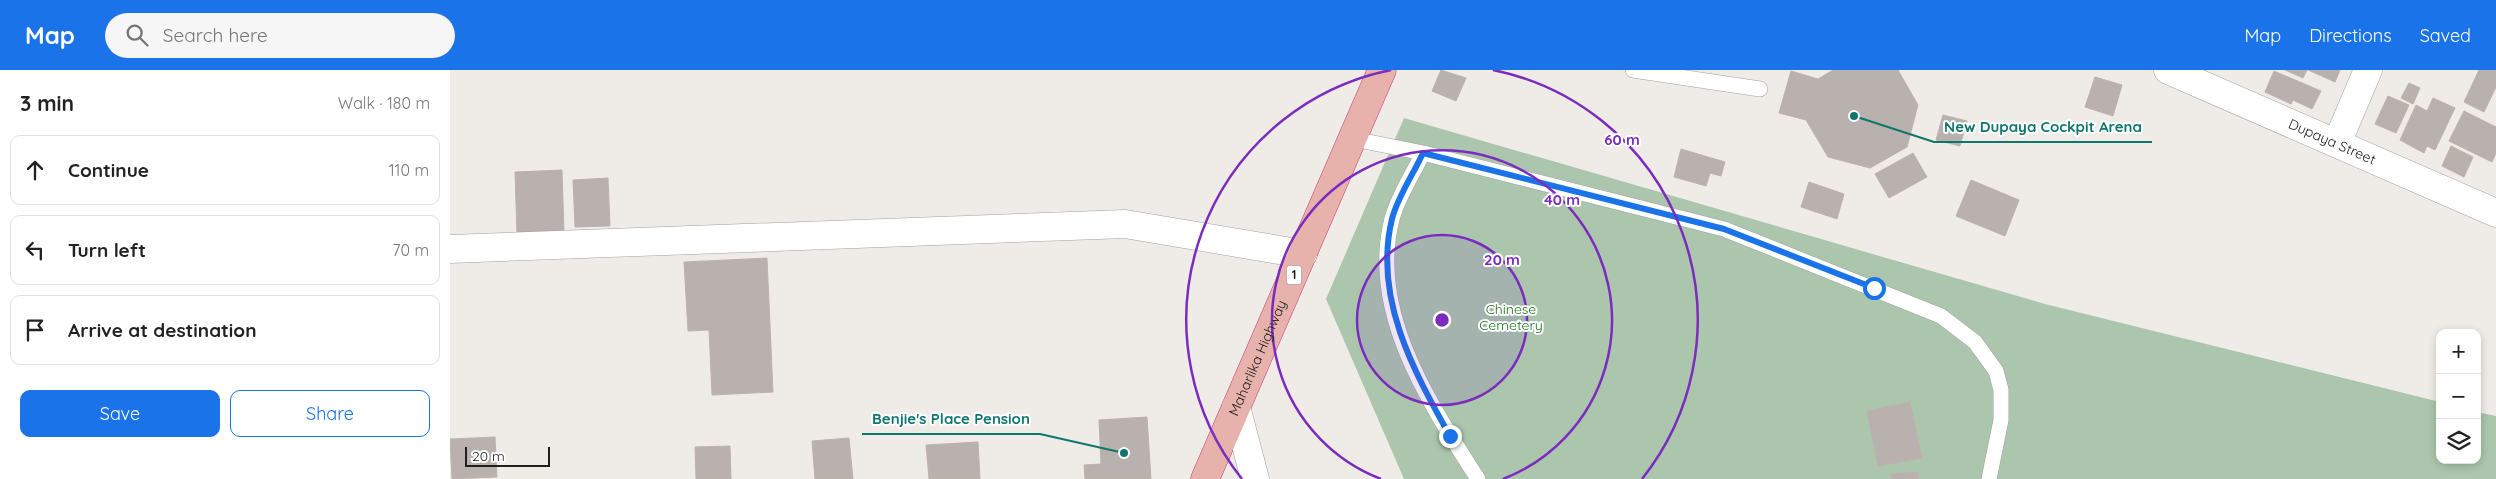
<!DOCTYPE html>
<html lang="en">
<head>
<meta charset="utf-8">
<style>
  body { margin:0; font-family:Quicksand,sans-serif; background:#f6f6f6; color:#222 }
  .controls { position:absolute; right:15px; bottom:15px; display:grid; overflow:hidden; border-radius:10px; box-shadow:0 2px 8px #0003 }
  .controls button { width:45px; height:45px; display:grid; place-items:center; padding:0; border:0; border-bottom:1px solid #e0e0e0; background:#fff; color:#222; font:25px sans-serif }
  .scale { position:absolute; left:15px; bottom:12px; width:85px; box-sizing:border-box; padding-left:5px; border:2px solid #202020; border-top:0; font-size:14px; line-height:18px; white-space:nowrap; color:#202020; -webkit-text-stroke:4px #fff; paint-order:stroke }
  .stop { position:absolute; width:15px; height:15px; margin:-11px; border:4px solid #1a73e8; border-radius:50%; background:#fff }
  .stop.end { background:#1a73e8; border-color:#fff; box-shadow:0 1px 5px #0008 }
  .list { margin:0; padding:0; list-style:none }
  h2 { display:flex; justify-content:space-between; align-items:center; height:65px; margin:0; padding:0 20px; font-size:21px }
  h2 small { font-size:16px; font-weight:400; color:#767676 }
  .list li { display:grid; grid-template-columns:32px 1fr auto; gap:15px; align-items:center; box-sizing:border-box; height:70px; margin:0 10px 10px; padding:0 10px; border:1px solid #e0e0e0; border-radius:10px }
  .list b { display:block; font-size:19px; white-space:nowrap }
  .list em { font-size:16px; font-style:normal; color:#767676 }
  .actions { display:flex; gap:10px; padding:15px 20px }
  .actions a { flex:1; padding:11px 0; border:1px solid #1a73e8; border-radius:10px; text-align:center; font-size:18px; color:#1a73e8 }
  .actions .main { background:#1a73e8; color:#fff }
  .icon { flex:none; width:28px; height:28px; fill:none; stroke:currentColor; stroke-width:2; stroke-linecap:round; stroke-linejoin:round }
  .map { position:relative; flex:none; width:2046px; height:409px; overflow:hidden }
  header { display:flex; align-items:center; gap:30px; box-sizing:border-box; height:70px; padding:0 25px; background:#1a73e8; color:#fff }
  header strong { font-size:24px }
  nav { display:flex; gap:28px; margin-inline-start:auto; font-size:18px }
  .search { width:350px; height:45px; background:#f6f6f6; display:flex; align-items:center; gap:12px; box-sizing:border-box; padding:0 18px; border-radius:28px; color:#767676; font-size:19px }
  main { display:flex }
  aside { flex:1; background:#fff }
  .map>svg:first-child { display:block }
</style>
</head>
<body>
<header>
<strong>Map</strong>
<div class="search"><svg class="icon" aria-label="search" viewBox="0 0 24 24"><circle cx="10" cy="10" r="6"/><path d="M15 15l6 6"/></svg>Search here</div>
<nav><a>Map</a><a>Directions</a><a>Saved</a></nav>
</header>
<main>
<aside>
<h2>3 min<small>Walk · 180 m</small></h2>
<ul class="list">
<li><svg class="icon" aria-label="ahead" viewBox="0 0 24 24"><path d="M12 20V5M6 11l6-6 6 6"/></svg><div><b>Continue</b></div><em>110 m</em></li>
<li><svg class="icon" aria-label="left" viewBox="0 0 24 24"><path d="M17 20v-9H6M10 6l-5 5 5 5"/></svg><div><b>Turn left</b></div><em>70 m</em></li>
<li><svg class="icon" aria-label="arrive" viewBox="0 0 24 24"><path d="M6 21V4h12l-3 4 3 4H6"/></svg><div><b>Arrive at destination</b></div></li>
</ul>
<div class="actions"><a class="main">Save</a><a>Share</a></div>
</aside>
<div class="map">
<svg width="2046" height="409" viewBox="0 0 2046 409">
  <rect width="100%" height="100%" fill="#efece7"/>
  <path fill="#abc6ad" d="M954,48L1595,234L1990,332V390H2027V342L2046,346V409H954L876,229Z"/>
  <path fill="#b8b1ad" stroke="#bfb2ab" d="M991,0L1016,8L1006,31L982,21Z
    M1383,0H1448L1468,35L1457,77L1420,98L1378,87L1356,50L1329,43L1341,1L1368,9Z
    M1835,0H1857L1853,8Z
    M1858,0H1890L1885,12Z
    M2029,0H2046V17L2034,42L2014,32Z
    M1824,1L1871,21L1862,39L1843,30L1841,34L1815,22Z
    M1645,7L1672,15L1663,46L1635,37Z
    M1959,13L1970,18L1963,34L1951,28Z
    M1938,26L1959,35L1946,63L1925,54Z
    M1983,28L2005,38L1985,80L1977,76L1974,83L1950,70L1966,35L1977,41Z
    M2014,41L2046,57V83L2042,92L1999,71Z
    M1493,45L1517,51L1510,76L1486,70Z
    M2001,76L2023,87L2014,107L1992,96Z
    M1231,79L1275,92L1271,106L1260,103L1256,116L1224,107Z
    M1463,83L1477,107L1439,128L1425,104Z
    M112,100L114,163L67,165L65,102Z
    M158,108L160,156L125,157L123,110Z
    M1521,110L1569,130L1555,166L1506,146Z
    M1359,112L1394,124L1387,149L1351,137Z
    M317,188L323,322L262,325L259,260L238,261L234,192Z
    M1460,332L1472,388L1428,396L1417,341Z
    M697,347L701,409H635L634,395L651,394L649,350Z
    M45,367L47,407L2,409L0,369Z
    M399,368L403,409H365L362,371Z
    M528,372L530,409H479L476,375Z
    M280,376L281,409H246L245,377Z
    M1468,402V409H1441V404Z"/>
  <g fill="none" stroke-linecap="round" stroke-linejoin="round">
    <defs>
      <path id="service" d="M1183,0L1310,19
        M904,69L973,83L1274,159L1491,246L1525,272L1546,301L1551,320V350L1539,409
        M973,83C963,104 948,126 942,149C918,242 980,334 1028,409"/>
      <g id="minor">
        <path id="s1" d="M1718,0L2046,143"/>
        <path d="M1887,73L1918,0"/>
        <path d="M0,179L675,154L853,184"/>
      </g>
      <path id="tertiary" d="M786,337L805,409"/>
      <g id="trunk">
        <path id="s2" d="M755,409L932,0"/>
      </g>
    </defs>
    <use href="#service" stroke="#a1a1a1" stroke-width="16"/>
    <use href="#minor" stroke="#a1a1a1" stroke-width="29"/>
    <use href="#tertiary" stroke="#a1a1a1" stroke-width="29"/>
    <use href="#trunk" stroke="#c73b78" stroke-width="29"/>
    <use href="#service" stroke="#fff" stroke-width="15"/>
    <use href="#minor" stroke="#fff" stroke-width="28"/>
    <use href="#tertiary" stroke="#fff" stroke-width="28"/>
    <use href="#trunk" stroke="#e7b2ab" stroke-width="28"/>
  </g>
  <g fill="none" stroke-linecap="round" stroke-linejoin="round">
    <path stroke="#1a73e8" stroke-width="6" d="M1000,366C963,300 923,227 942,149C947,128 964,103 973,83L1274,159L1424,218"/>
  </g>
  <circle cx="992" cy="250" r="85" fill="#7b2cbf" fill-opacity=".12"/>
  <g fill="none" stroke="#7b2cbf" stroke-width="2.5">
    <circle cx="992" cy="250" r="85"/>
    <path d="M931 409A170 170 0 1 1 1053 409"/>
    <path d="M792 409A255 255 0 0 1 941 0M1043 0A255 255 0 0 1 1192 409"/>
  </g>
  <g text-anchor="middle" stroke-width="4" stroke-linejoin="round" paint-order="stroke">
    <rect fill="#fff" stroke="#636363" stroke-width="1" x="836.5" y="195.5" width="15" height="19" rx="4"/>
    <g font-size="12" font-weight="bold" fill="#202020">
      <text x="844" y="209">1</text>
    </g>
    <g font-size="14" fill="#202020" stroke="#fff">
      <text dy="5" stroke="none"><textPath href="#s1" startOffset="179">Dupaya Street</textPath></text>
      <text dy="5" stroke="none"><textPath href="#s2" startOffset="132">Maharlika Highway</textPath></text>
    </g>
    <g font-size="14" fill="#1a7319" stroke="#fff">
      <text x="1061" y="244">Chinese<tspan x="1061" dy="16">Cemetery</tspan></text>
    </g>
  </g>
  <circle cx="992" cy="250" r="8" fill="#7b2cbf" stroke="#fff" stroke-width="2.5"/>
  <g font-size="15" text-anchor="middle" font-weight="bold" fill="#7b2cbf" stroke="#fff" stroke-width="4" stroke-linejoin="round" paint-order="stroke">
    <text x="1172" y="75">60 m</text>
    <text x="1112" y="135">40 m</text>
    <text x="1052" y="195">20 m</text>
  </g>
  <path fill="none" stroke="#0f766e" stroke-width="2" d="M1404 46L1484 72H1702M674 383L590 364H412"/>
  <g fill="#0f766e" stroke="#fff" stroke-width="2">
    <circle cx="1404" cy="46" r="5"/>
    <circle cx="674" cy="383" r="5"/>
  </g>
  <g font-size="15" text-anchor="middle" font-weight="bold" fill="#0f766e" stroke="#fff" stroke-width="4" stroke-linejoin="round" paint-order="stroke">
    <text x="1593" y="62">New Dupaya Cockpit Arena</text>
    <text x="501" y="354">Benjie's Place Pension</text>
  </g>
</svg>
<div class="controls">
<button>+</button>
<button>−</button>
<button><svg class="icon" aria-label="layers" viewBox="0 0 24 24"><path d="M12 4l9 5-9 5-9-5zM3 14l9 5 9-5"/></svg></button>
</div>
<div class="scale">20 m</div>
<div class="stop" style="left:1424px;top:218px"></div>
<div class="stop end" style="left:1000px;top:366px"></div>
</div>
</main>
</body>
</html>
